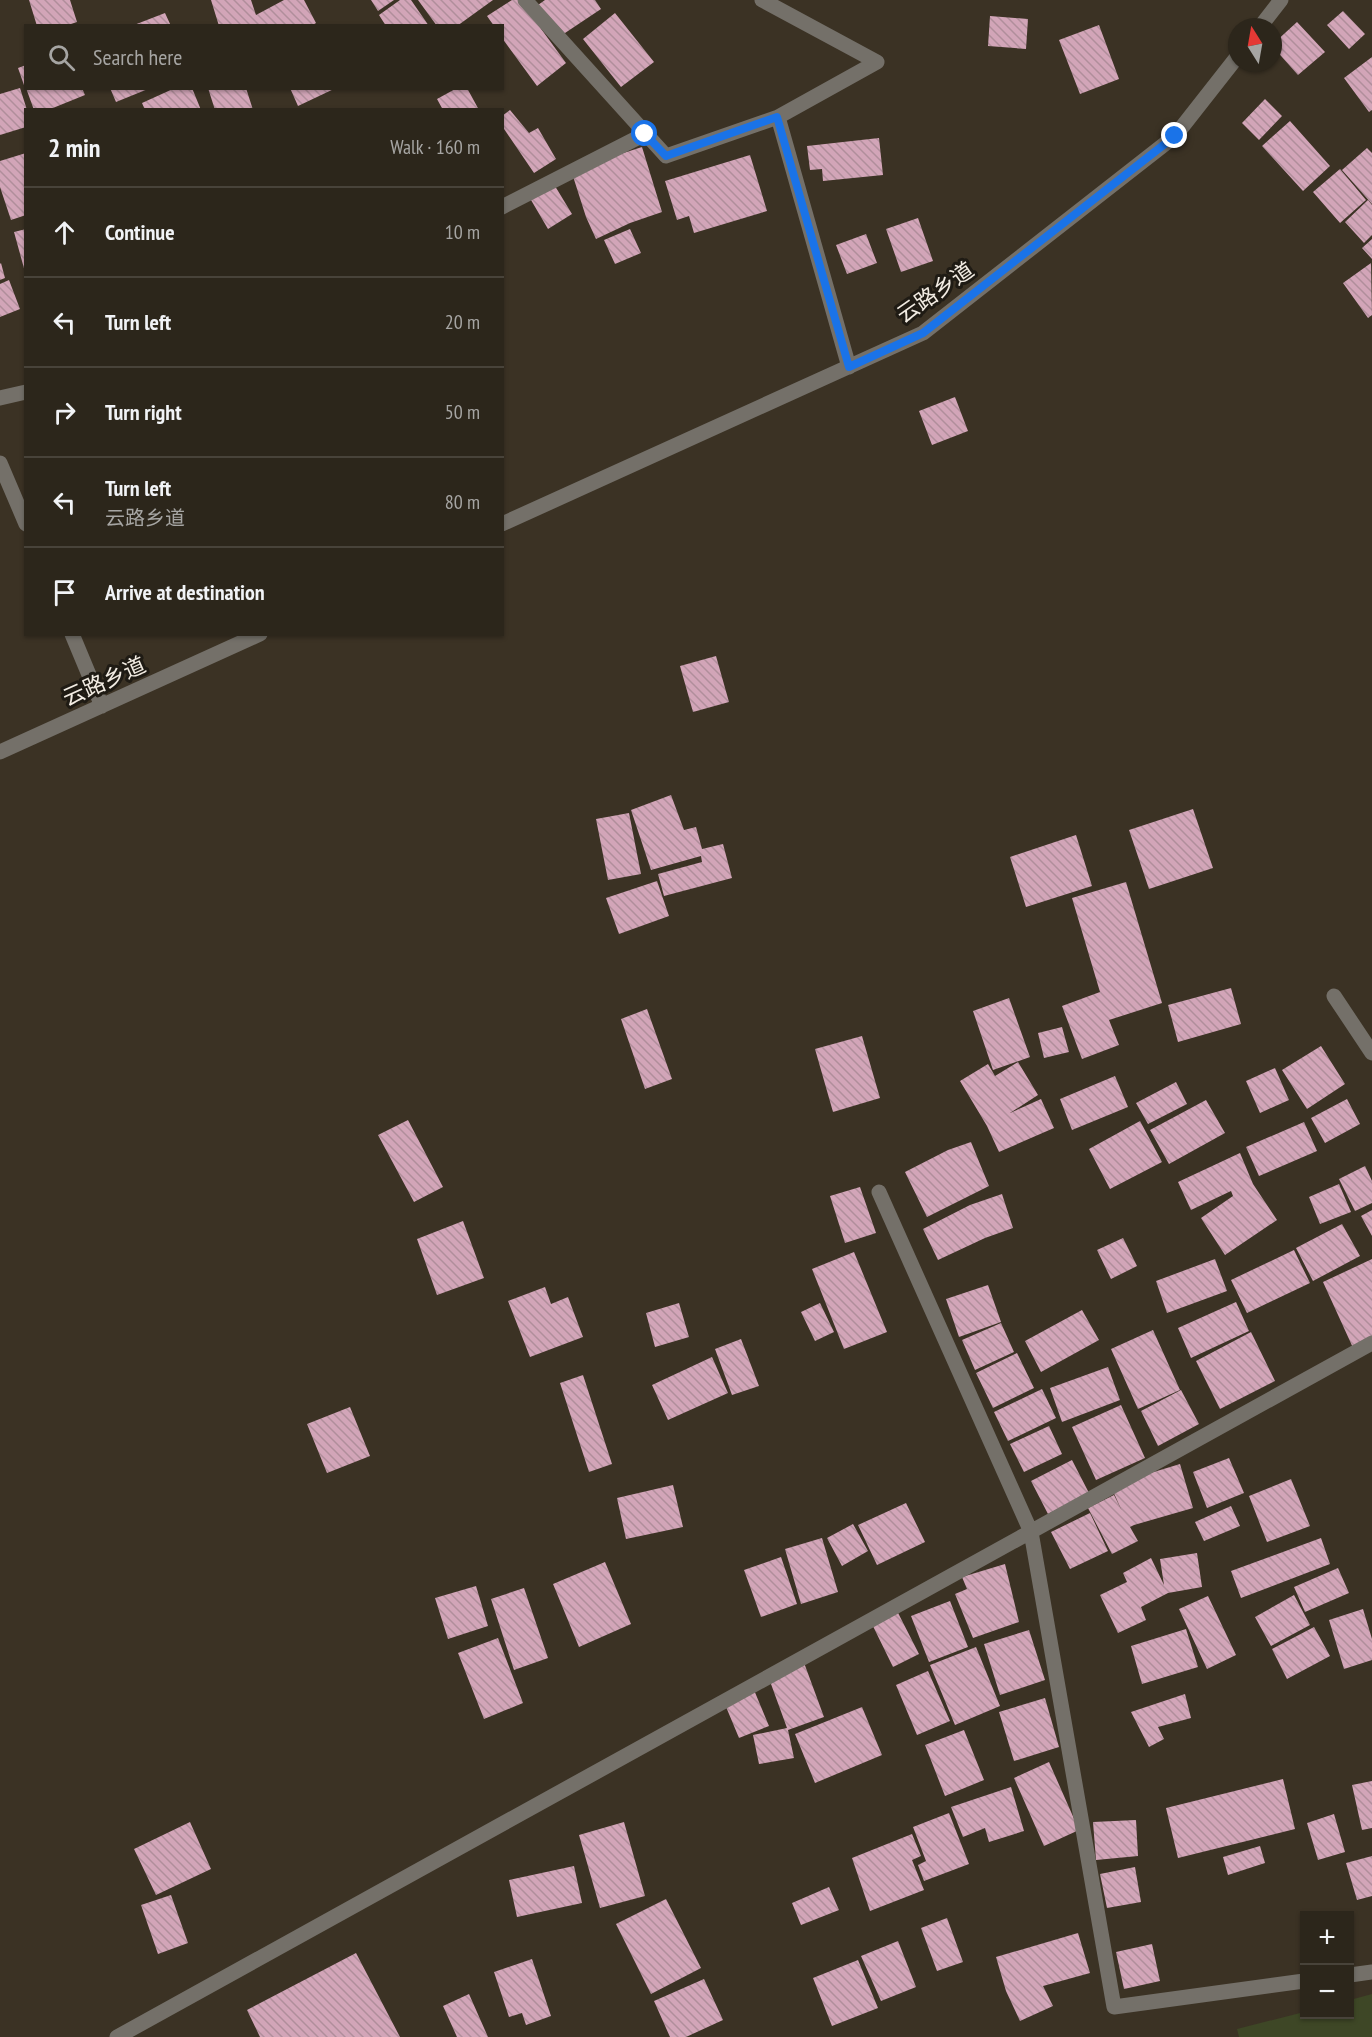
<!DOCTYPE html>
<html lang="en">
<head>
<meta charset="utf-8">
<style>
  body { margin:0; font-family:"PT Sans Narrow","Noto Sans SC",sans-serif; background:#383228; color:#f1f3f6 }
  .controls { position:absolute; right:18px; bottom:18px; display:grid; overflow:hidden; border-radius:0px; box-shadow:0 2px 4px #0004 }
  .controls button { width:54px; height:54px; display:grid; place-items:center; padding:0; border:0; border-bottom:2px solid #48433a; background:#2c261b; color:#f1f3f6; font:30px sans-serif }
  .compass { position:absolute; left:1228px; top:18px; width:54px; height:54px; border-radius:50%; background:#2c261b; box-shadow:0 2px 4px #0004; rotate:349deg }
  .stop { position:absolute; width:18px; height:18px; margin:-14px; border:4px solid #1a73e8; border-radius:50%; background:#fff }
  .stop.end { background:#1a73e8; border-color:#fff; box-shadow:0 2px 6px #0008 }
  .list { margin:0; padding:0; list-style:none }
  h2 { display:flex; justify-content:space-between; align-items:center; height:78px; margin:0; padding:0 24px; font-size:26px }
  h2 small { font-size:20px; font-weight:400; color:#a6a5a3 }
  .list li { display:grid; grid-template-columns:39px 1fr auto; gap:18px; align-items:center; box-sizing:border-box; height:90px; padding:0 24px; border-top:2px solid #48433a }
  .list b { display:block; font-size:22px; white-space:nowrap }
  .list p { margin:0; font-size:20px; white-space:nowrap; color:#a6a5a3 }
  .list em { font-size:20px; font-style:normal; color:#a6a5a3 }
  .icon { flex:none; width:33px; height:33px; fill:none; stroke:currentColor; stroke-width:2; stroke-linecap:round; stroke-linejoin:round }
  .map { position:relative; flex:none; width:1372px; height:2037px; overflow:hidden }
  .search { position:absolute; background:#2c261b; box-shadow:0 2px 4px #0004; left:24px; top:24px; width:480px; height:66px; display:flex; align-items:center; gap:15px; box-sizing:border-box; padding:0 21px; border-radius:0px; color:#a6a5a3; font-size:22px }
  .panel { position:absolute; background:#2c261b; box-shadow:0 2px 4px #0004; left:24px; top:108px; width:480px; height:528px; border-radius:0px }
  .map>svg:first-child { display:block }
</style>
</head>
<body>
<div class="map">
<svg width="1372" height="2037" viewBox="0 0 1372 2037">
  <defs>
    <pattern id="building-back-hatch" width="6" height="6" patternUnits="userSpaceOnUse" patternTransform="scale(1.5)"><rect width="6" height="6" fill="#d2a5b8"/><path d="M-1 5l2 2M0 0l6 6M5-1l2 2" fill="none" stroke="#b08e9b"/></pattern>
  </defs>
  <rect width="100%" height="100%" fill="#3b3224"/>
  <path fill="#3e4726" d="M1372,1994V2037H1239L1237,2029L1304,2012V2014H1350V2000Z"/>
  <path fill="url(#building-back-hatch)" d="M29,0H70L77,22L65,26H37Z
    M211,0H251L256,15L284,0H304L316,23L311,26H219Z
    M371,0H394L378,11Z
    M400,0H411L429,26H386L379,15Z
    M418,0H493L457,26H437Z
    M512,0H520L566,63L537,86L502,38V26H494L487,16Z
    M545,0H595L601,9L559,37L538,5Z
    M1343,11L1365,34L1349,49L1327,25Z
    M165,13L171,26H134V25Z
    M615,13L654,62L621,87L583,39Z
    M990,16L1028,19L1026,49L988,46Z
    M1297,22L1325,52L1298,75L1273,47V44Z
    M1099,25L1119,79L1080,94L1059,40Z
    M1372,57V110L1369,112L1344,78Z
    M26,65V87L25,88L18,68Z
    M20,88L27,110L26,127L0,135V94Z
    M26,88H82L85,95L48,110H34Z
    M110,88H148V89L116,102Z
    M175,88H192L201,110H145L142,103Z
    M208,88H246L253,110H215Z
    M290,88H336L298,106Z
    M457,88H467L479,110H443L437,99Z
    M1265,99L1282,116L1259,140L1242,123Z
    M510,110L529,133L538,128L556,159L534,173L502,126V116Z
    M1290,121L1330,166L1303,191L1262,146Z
    M879,138L883,175L823,181L822,169L810,170L807,146Z
    M642,147L662,212L630,223L596,239L586,217L571,170Z
    M1367,148L1372,153V204L1342,170Z
    M26,153V215L11,220L0,187V161Z
    M750,155L767,211L694,233L689,216L677,220L665,181Z
    M1340,169L1366,200L1340,223L1313,192Z
    M555,186L572,214L548,229L531,200Z
    M1368,200L1372,205V235L1364,243L1345,222Z
    M918,218L933,261L901,272L886,229Z
    M26,229V272H25L14,232Z
    M630,229L641,253L615,264L604,240Z
    M866,234L877,263L847,274L836,245Z
    M1372,239V259L1362,248Z
    M1,263L5,278L0,280V264Z
    M1371,263L1372,315L1368,318L1343,283Z
    M9,280L20,309L0,317V284Z
    M955,397L968,431L932,445L919,411Z
    M716,656L729,702L693,712L680,666Z
    M671,795L684,830L696,827L702,849L723,844L732,878L664,896L658,874L702,862L701,856L651,870L631,810Z
    M1193,809L1213,868L1149,889L1129,830Z
    M629,813L641,874L608,880L596,819Z
    M1076,835L1092,886L1026,907L1010,857Z
    M657,881L669,916L619,934L606,898Z
    M1126,882L1162,1003L1109,1020L1119,1045L1082,1059L1062,1006L1100,992L1072,898Z
    M1231,988L1241,1024L1178,1042L1168,1005Z
    M1009,998L1030,1057L993,1070L973,1011Z
    M647,1009L672,1079L645,1089L621,1019Z
    M1062,1027L1069,1052L1044,1058L1038,1033Z
    M862,1036L880,1098L833,1112L815,1049Z
    M1321,1046L1345,1084L1307,1109L1282,1070Z
    M1018,1062L1038,1095L1010,1113L1041,1099L1054,1128L999,1152L987,1126L960,1081L988,1064L995,1076Z
    M1275,1068L1289,1100L1260,1113L1246,1081Z
    M1115,1076L1128,1107L1072,1130L1060,1099Z
    M1176,1082L1187,1104L1148,1124L1136,1103Z
    M1347,1099L1360,1124L1325,1143L1311,1118Z
    M1206,1100L1225,1133L1169,1164L1150,1130Z
    M408,1120L443,1187L414,1202L378,1135Z
    M1140,1121L1162,1162L1110,1189L1089,1149Z
    M1304,1122L1317,1151L1259,1176L1246,1147Z
    M971,1142L989,1186L927,1217L905,1172L948,1150Z
    M1240,1153L1253,1184L1277,1220L1225,1255L1201,1218L1233,1196L1231,1191L1191,1210L1178,1182Z
    M1365,1166L1372,1181V1203L1355,1211L1339,1179Z
    M1339,1184L1351,1212L1320,1224L1309,1197Z
    M860,1187L876,1233L845,1243L830,1196Z
    M1002,1194L1013,1228L985,1238L938,1260L923,1229L970,1205Z
    M1372,1210V1236L1361,1216Z
    M463,1221L484,1278L437,1295L417,1239Z
    M1342,1224L1360,1256L1313,1281L1296,1248Z
    M1123,1238L1137,1266L1111,1279L1097,1250Z
    M1294,1250L1310,1283L1247,1313L1231,1280Z
    M854,1252L887,1332L844,1349L812,1269Z
    M1215,1259L1227,1291L1167,1313L1156,1281Z
    M1372,1259V1341L1354,1350L1323,1282Z
    M988,1285L1001,1322L959,1337L946,1299Z
    M545,1287L551,1304L568,1297L583,1337L530,1357L508,1301Z
    M1236,1302L1249,1331L1191,1358L1178,1328Z
    M679,1303L689,1337L655,1347L646,1313Z
    M820,1303L834,1332L815,1341L801,1312Z
    M1082,1310L1099,1340L1041,1372L1025,1341Z
    M1001,1323L1014,1352L975,1370L962,1340Z
    M1153,1330L1180,1390L1138,1409L1111,1349Z
    M1251,1332L1275,1381L1220,1409L1196,1361Z
    M741,1339L759,1386L732,1395L715,1349Z
    M1017,1353L1034,1388L993,1408L976,1373Z
    M712,1357L728,1393L668,1420L652,1385Z
    M1108,1367L1120,1400L1062,1422L1050,1388Z
    M583,1375L612,1464L589,1472L560,1383Z
    M1042,1389L1056,1418L1008,1441L994,1412Z
    M1181,1390L1199,1424L1158,1446L1141,1411Z
    M1121,1405L1145,1458L1096,1480L1072,1427Z
    M350,1407L370,1456L327,1473L307,1424Z
    M1049,1426L1062,1454L1024,1472L1010,1444Z
    M1229,1458L1244,1493L1207,1508L1193,1472Z
    M1072,1460L1089,1493L1048,1514L1031,1481Z
    M1180,1464L1193,1508L1134,1525L1130,1527L1138,1541L1112,1554L1088,1508L1114,1495L1122,1511L1112,1489L1134,1478Z
    M1291,1479L1310,1526L1267,1542L1249,1496Z
    M673,1485L683,1527L626,1539L617,1498Z
    M906,1503L925,1542L877,1565L858,1525Z
    M1231,1506L1240,1526L1204,1541L1195,1522Z
    M1090,1513L1108,1551L1070,1569L1051,1532Z
    M853,1524L868,1551L842,1566L827,1538Z
    M822,1538L838,1592L801,1604L785,1549Z
    M1321,1538L1330,1564L1241,1598L1231,1571Z
    M1197,1553L1202,1587L1168,1593L1141,1607L1146,1620L1118,1633L1100,1595L1127,1582L1123,1573L1151,1558L1164,1585L1160,1559Z
    M781,1557L797,1604L761,1617L744,1570Z
    M605,1562L631,1624L579,1647L553,1584Z
    M1005,1564L1019,1622L973,1638L955,1594L967,1589L962,1577Z
    M1338,1568L1349,1593L1305,1612L1294,1587Z
    M476,1586L488,1626L448,1639L435,1598Z
    M524,1588L548,1658L514,1670L491,1599Z
    M1294,1595L1310,1625L1271,1646L1255,1617Z
    M1208,1596L1236,1655L1207,1669L1179,1609Z
    M950,1601L968,1647L929,1662L911,1616Z
    M894,1605L919,1654L893,1667L869,1618Z
    M1363,1609L1372,1639V1660L1344,1669L1329,1620Z
    M1314,1627L1330,1656L1287,1679L1272,1649Z
    M1186,1629L1198,1667L1142,1684L1131,1646Z
    M1029,1630L1045,1680L1000,1695L984,1644Z
    M498,1638L523,1703L484,1719L458,1653Z
    M976,1647L1000,1706L955,1725L930,1665Z
    M803,1660L824,1717L788,1730L794,1758L759,1764L753,1735L787,1728L767,1673Z
    M928,1671L950,1721L917,1735L896,1685Z
    M754,1690L769,1726L739,1738L724,1702Z
    M1185,1694L1191,1718L1158,1727L1164,1739L1149,1747L1131,1712Z
    M1045,1698L1059,1747L1014,1761L999,1712Z
    M862,1707L882,1755L815,1783L795,1734Z
    M964,1730L984,1780L945,1796L925,1745Z
    M1049,1762L1079,1830L1044,1846L1014,1778Z
    M1283,1779L1295,1829L1178,1858L1166,1808Z
    M1372,1781V1828L1362,1830L1352,1785Z
    M1011,1787L1024,1831L989,1842L985,1828L963,1837L951,1807Z
    M949,1813L969,1864L924,1881L918,1865L926,1861L913,1827Z
    M1334,1814L1345,1852L1318,1860L1307,1823Z
    M1136,1820L1138,1856L1096,1860L1093,1822Z
    M190,1822L211,1869L156,1895L134,1849Z
    M624,1822L645,1896L600,1908L579,1835Z
    M912,1834L921,1856L912,1860L924,1890L870,1911L852,1858Z
    M1260,1846L1265,1863L1228,1875L1223,1857Z
    M1372,1856V1896L1357,1900L1346,1863Z
    M574,1866L582,1903L517,1917L509,1880Z
    M1135,1867L1141,1902L1107,1908L1100,1874Z
    M829,1887L839,1910L801,1925L792,1903Z
    M171,1895L188,1943L158,1954L141,1905Z
    M666,1899L701,1968L651,1994L616,1924Z
    M947,1918L963,1962L937,1971L921,1928Z
    M1078,1933L1090,1973L1043,1986L1053,2006L1020,2021L1006,1991L996,1957Z
    M898,1941L916,1987L881,2001L861,1956Z
    M1152,1944L1160,1981L1124,1989L1116,1952Z
    M356,1953L400,2037H260L247,2010Z
    M532,1959L551,2016L526,2025L522,2013L509,2017L494,1972Z
    M858,1960L878,2008L832,2026L813,1978Z
    M704,1979L723,2020L686,2037H670L654,2001Z
    M469,1994L488,2037H457L443,2006Z"/>
  <g fill="none" stroke-linecap="round" stroke-linejoin="round">
    <path stroke="#747069" stroke-width="15" d="M525,0L666,156L778,117
      M762,0L877,62L778,117L849,367
      M1260,27L1281,0
      M502,207L645,134
      M0,398L26,392
      M0,463L26,524
      M502,524L923,333L1175,136L1237,57
      M72,634L102,706
      M0,752L260,634
      M1334,996L1372,1053
      M879,1192L1031,1532L1114,2007L1304,1981
      M1350,1975L1372,1972
      M117,2037L1372,1343"/>
  </g>
  <g fill="none" stroke-linecap="round" stroke-linejoin="round">
    <path stroke="#1a73e8" stroke-width="8" d="M645,134L666,156L777,117L849,367L923,333L1175,136"/>
  </g>
  <g text-anchor="middle" stroke-width="6" stroke-linejoin="round" paint-order="stroke">
    <g font-size="22" fill="#f2ece3" stroke="#1f1b14">
      <text transform="translate(935 292) rotate(-35)" y="8">云路乡道</text>
      <text transform="translate(104 681) rotate(-24)" y="8">云路乡道</text>
    </g>
  </g>
</svg>
<div class="controls">
<button>+</button>
<button>−</button>
</div>
<svg class="compass" viewBox="-18 -18 36 36"><path d="M0-13l5 13h-10z" fill="#e53935"/><path d="M0 13l5-13h-10z" fill="#a6a5a3"/></svg>
<div class="stop" style="left:645px;top:134px"></div>
<div class="stop end" style="left:1175px;top:136px"></div>
<div class="search"><svg class="icon" aria-label="search" viewBox="0 0 24 24"><circle cx="10" cy="10" r="6"/><path d="M15 15l6 6"/></svg>Search here</div>
<section class="panel">
<h2>2 min<small>Walk · 160 m</small></h2>
<ul class="list">
<li><svg class="icon" aria-label="ahead" viewBox="0 0 24 24"><path d="M12 20V5M6 11l6-6 6 6"/></svg><div><b>Continue</b></div><em>10 m</em></li>
<li><svg class="icon" aria-label="left" viewBox="0 0 24 24"><path d="M17 20v-9H6M10 6l-5 5 5 5"/></svg><div><b>Turn left</b></div><em>20 m</em></li>
<li><svg class="icon" aria-label="right" viewBox="0 0 24 24"><path d="M7 20v-9h11M14 6l5 5-5 5"/></svg><div><b>Turn right</b></div><em>50 m</em></li>
<li><svg class="icon" aria-label="left" viewBox="0 0 24 24"><path d="M17 20v-9H6M10 6l-5 5 5 5"/></svg><div><b>Turn left</b><p>云路乡道</p></div><em>80 m</em></li>
<li><svg class="icon" aria-label="arrive" viewBox="0 0 24 24"><path d="M6 21V4h12l-3 4 3 4H6"/></svg><div><b>Arrive at destination</b></div></li>
</ul>
</section>
</div>
</body>
</html>
